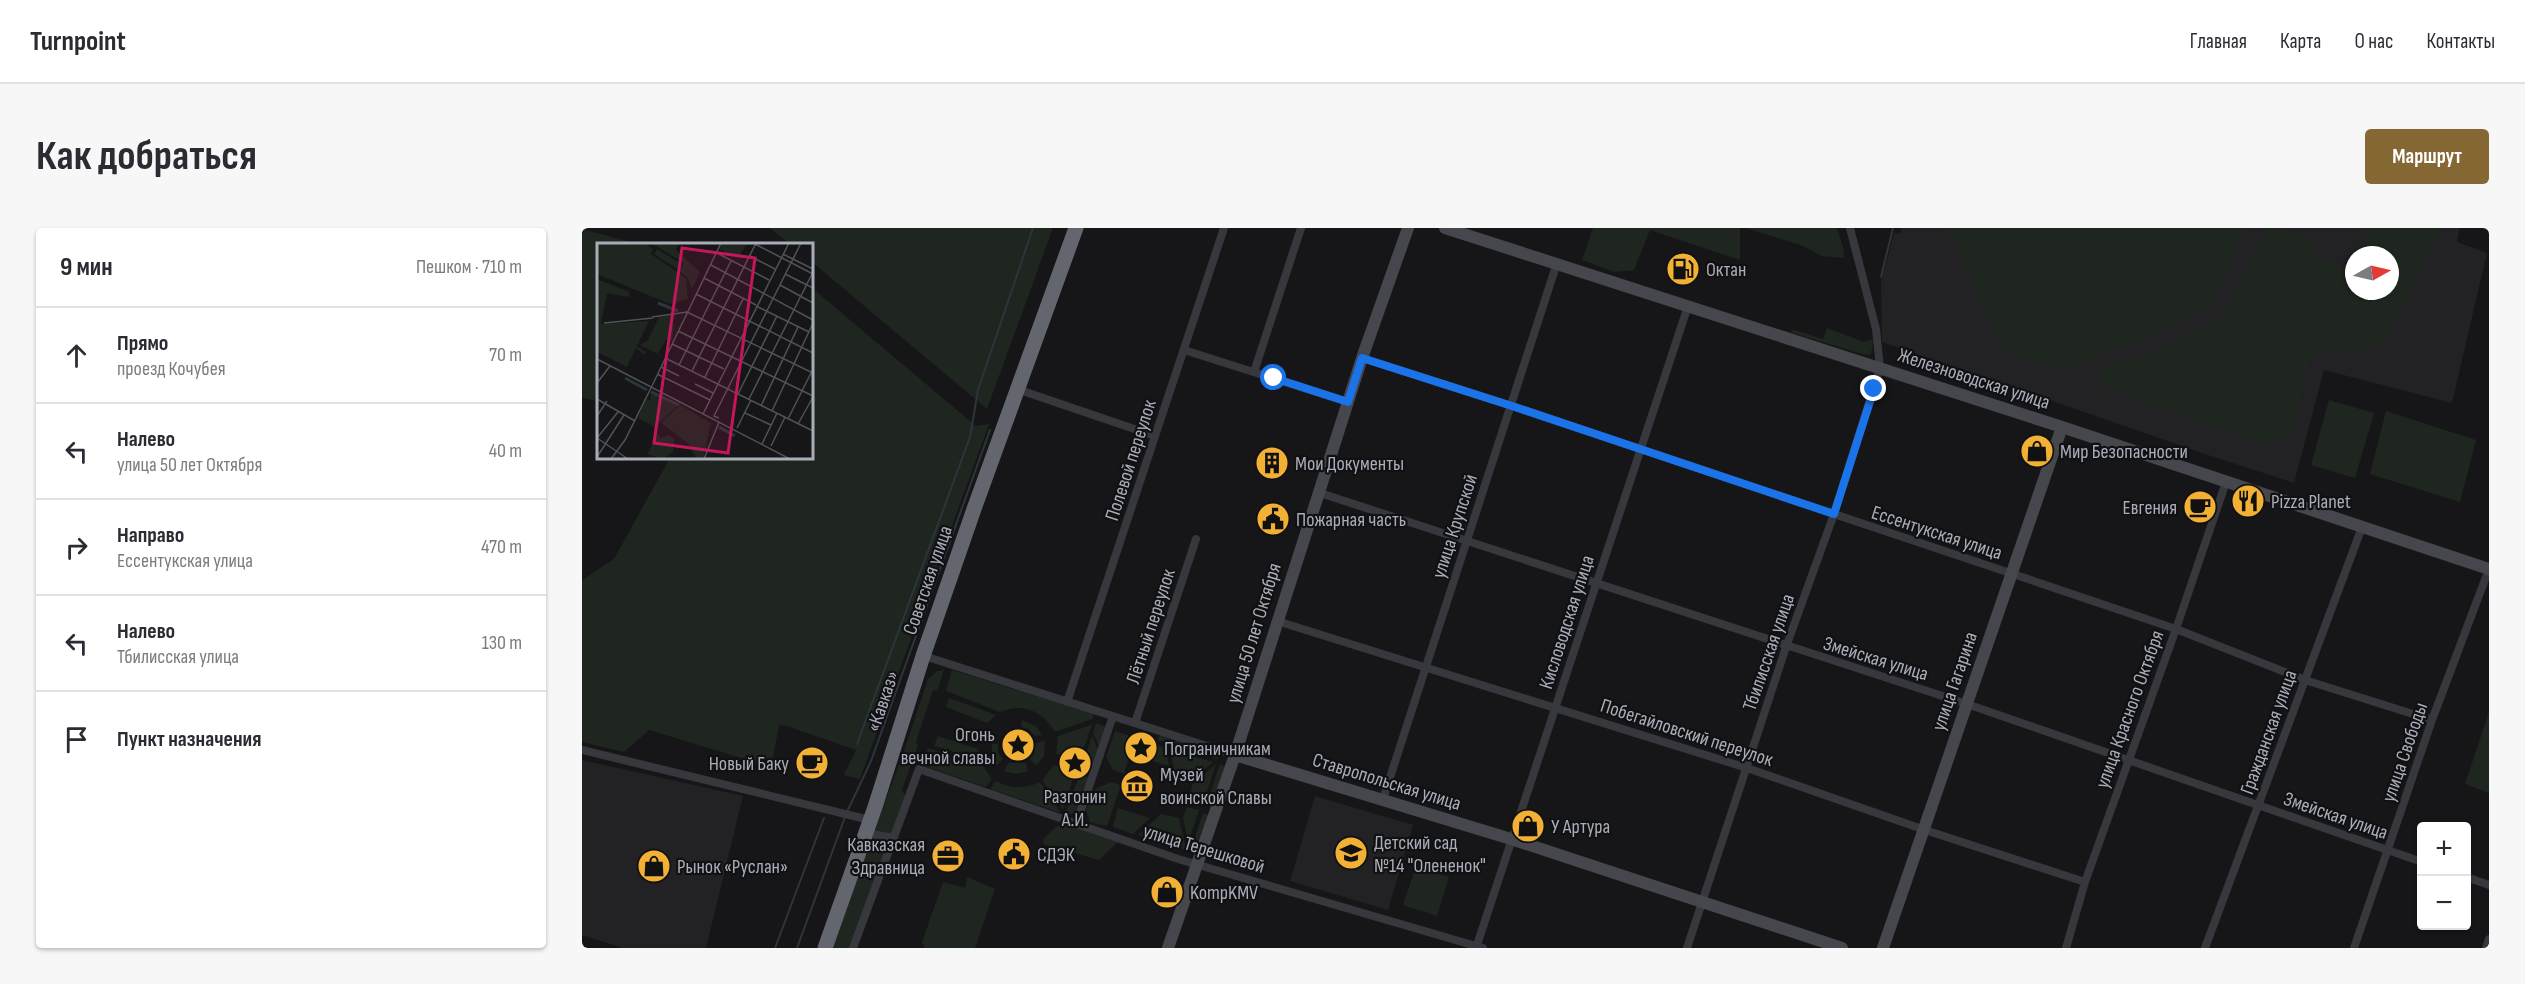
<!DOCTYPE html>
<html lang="ru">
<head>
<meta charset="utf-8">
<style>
  body { margin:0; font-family:"Sofia Sans Condensed",sans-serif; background:#f7f7f7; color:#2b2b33 }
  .controls { position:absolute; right:18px; bottom:18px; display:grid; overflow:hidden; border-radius:6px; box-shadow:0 2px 4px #0004 }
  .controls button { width:54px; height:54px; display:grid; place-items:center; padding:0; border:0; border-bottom:2px solid #e1e1e2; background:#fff; color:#2b2b33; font:30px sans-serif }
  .compass { position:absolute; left:1763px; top:18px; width:54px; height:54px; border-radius:50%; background:#fff; box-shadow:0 2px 4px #0004; rotate:82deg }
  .stop { position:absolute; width:18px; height:18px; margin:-14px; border:4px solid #1a73e8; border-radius:50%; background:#fff }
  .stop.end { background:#1a73e8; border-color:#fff; box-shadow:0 2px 6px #0008 }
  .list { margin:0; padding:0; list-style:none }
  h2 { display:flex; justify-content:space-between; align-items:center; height:78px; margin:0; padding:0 24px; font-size:26px }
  h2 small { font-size:20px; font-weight:400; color:#7c7c81 }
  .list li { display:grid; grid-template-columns:39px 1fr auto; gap:18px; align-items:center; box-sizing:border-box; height:96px; padding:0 24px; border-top:2px solid #e1e1e2 }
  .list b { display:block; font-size:22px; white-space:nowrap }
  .list p { margin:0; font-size:20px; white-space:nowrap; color:#7c7c81 }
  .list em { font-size:20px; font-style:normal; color:#7c7c81 }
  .icon { flex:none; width:33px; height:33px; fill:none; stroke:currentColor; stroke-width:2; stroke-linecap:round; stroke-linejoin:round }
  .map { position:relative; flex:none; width:1907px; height:720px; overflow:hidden; border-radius:6px }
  header { display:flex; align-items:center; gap:36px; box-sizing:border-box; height:84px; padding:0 30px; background:#fff; border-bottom:2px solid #e1e1e2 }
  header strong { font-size:28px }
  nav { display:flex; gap:33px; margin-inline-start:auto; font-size:21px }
  .intro { display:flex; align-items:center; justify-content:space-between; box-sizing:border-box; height:144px; padding:0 36px }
  h1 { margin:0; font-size:42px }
  .button { padding:15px 27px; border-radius:6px; background:#856733; color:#fff; font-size:21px; font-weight:700 }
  main { display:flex; gap:36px; padding:0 36px }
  aside { flex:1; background:#fff; border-radius:6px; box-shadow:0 2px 4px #0004 }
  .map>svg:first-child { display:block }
</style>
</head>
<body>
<header>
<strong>Turnpoint</strong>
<nav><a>Главная</a><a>Карта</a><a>О нас</a><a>Контакты</a></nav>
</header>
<div class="intro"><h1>Как добраться</h1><a class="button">Маршрут</a></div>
<main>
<aside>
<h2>9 мин<small>Пешком · 710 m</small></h2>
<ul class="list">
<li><svg class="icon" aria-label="ahead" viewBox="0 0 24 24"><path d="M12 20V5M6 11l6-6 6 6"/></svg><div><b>Прямо</b><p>проезд Кочубея</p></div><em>70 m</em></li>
<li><svg class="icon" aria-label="left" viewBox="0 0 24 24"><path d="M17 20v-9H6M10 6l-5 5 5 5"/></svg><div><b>Налево</b><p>улица 50 лет Октября</p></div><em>40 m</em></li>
<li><svg class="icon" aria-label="right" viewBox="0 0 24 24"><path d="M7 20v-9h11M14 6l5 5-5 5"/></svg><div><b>Направо</b><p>Ессентукская улица</p></div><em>470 m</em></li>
<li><svg class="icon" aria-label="left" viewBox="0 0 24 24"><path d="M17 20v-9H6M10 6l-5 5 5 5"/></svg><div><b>Налево</b><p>Тбилисская улица</p></div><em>130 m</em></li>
<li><svg class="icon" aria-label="arrive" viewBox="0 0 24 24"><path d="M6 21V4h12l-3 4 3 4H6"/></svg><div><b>Пункт назначения</b></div></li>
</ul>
</aside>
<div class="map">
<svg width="1907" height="720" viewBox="0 0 1907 720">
  <rect width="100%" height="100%" fill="#161618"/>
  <path fill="#222225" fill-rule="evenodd" d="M1320,0H1878L1875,14L1905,25L1870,175L1742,142L1712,255L1626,227L1300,114L1299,54L1312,5L1318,6ZM1772,27H1808V63H1772Z
    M0,532L161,568L124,720H41L0,707Z
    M733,568L831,597L806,682L708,653Z"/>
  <path fill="#1e261f" d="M188,0H471L405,181L230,34V16H208Z
    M1011,0H1158V32L1068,2L1052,42L1032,44L1000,32Z
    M1164,0H1255L1261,19L1262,30L1240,28L1221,18Z
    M1367,0H1664L1632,67L1620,82L1592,98L1492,139L1473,141L1427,125L1412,104Z
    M1684,0C1703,0 1717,7 1734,16L1733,28L1766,41L1772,29V63H1808V27H1773L1785,0H1859C1847,24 1810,116 1788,123C1766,130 1746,115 1726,134L1712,201L1703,211L1683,217L1522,158L1516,147L1520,142C1557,128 1625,107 1648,75C1664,52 1672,24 1684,0Z
    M0,1L56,16H16V173L0,170Z
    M230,60L394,198L407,196L278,551L262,547L274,522L202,497L197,498L189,539L67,502L42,524L0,514V352L32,331L88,230H230Z
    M1245,100L1282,114L1289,111L1291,114L1289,126L1283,127L1208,104L1212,102L1241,111Z
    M1747,172L1792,185L1773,250L1729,237Z
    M1804,183L1894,212L1878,274L1788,246Z
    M362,442L355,463L351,462L334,514L336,517L320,562L325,569L268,720H248L320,529L346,451L355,443Z
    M370,442L512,486L510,491L473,504C461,483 440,474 418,484L364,463Z
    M367,470L414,487L405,495L364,479Z
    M1907,484V565L1883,556Z
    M440,492L454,498L460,507L453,508L446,501L439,499Z
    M514,495L525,499L518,521L511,505Z
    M510,497L497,533L474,526L476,508Z
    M533,503L553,510L542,546L531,542L524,529Z
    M578,507L638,526L635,531L576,512Z
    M356,508L396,521L399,532L352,518Z
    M510,508L517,524L512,539L501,534Z
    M558,512L584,520L587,538L554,528Z
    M463,513L462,528L454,538L448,531L452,526L454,515Z
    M410,516H416V525L421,531L415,538L410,529Z
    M346,520L401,538L410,551L404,559L339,537Z
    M588,522L631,534L607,554L594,550Z
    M426,535H444L446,543L434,546L422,543Z
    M634,536L622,573L608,569L610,557Z
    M638,536L643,538L631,576L625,575Z
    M472,537L493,545L481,582L460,552Z
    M498,546L509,550L498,581L488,587L483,586Z
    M414,553C428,561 443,561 458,554L479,585L408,561Z
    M529,554L539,557L525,598L508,594L504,582L513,561Z
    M605,579L617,582L606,615L601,589Z
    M536,580L568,590L551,606L531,599Z
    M621,585L628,587L619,614L608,624Z
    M579,586L597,590L604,622L556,607Z
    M481,593L536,614L517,632L461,616L462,610Z
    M836,632L856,639L854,645L867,649L855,688L821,677Z
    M385,649L413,661L393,720H343L340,714L361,654L383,660Z"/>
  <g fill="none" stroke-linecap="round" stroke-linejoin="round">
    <path stroke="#2c353c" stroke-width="2" d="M1299,49L1311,0
      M275,516L388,209L396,162L451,0
      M265,584L289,533L408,202
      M193,720L242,590
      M215,720L263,589"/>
    <path stroke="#37383d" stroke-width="8" d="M602,122L766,174
      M780,130L930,178L1431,346L1594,401L1723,452L1850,492
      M672,144L719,0
      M435,161L573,208
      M735,264L1385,476L1840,634
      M695,393L1165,540L1343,602L1503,654
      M339,427L653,527
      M485,474L642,0
      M553,495L614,311
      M0,522L288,592
      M801,571L975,35
      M495,594L531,488
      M289,606L312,610
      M1884,649L1907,657
      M271,720L337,541L596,631L901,720
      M894,720L1106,78
      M1105,720L1204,419L1252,286L1298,140L1294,101L1268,0
      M1484,720L1503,654L1594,401L1644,254
      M1623,720L1780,299
      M1772,720L1850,492L1907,341
      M1904,720L1907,711"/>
    <path stroke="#45474d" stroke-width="12" d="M863,0L1480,199L1907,341
      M653,527L929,611L1260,720
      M586,720L653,527L780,130L826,0
      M1301,720L1480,199"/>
    <path stroke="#63666e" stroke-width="15" d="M243,720L293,579L341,428L392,281L494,0"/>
  </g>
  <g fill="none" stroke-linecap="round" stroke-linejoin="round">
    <path stroke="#1a73e8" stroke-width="8" d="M692,150L766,174L780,130L930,178L1252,286L1292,161"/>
  </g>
  <defs>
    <symbol id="fuel-disc" viewBox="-11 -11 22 22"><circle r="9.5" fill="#f2b134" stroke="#111113"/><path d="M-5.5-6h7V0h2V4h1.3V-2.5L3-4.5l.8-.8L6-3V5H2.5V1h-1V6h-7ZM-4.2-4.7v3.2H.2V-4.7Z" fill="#111"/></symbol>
    <symbol id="shop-disc" viewBox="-11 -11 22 22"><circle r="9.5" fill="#f2b134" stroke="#111113"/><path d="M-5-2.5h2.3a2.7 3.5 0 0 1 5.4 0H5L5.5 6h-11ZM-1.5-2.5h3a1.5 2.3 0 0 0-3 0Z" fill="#111"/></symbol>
    <symbol id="building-disc" viewBox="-11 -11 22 22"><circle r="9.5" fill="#f2b134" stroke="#111113"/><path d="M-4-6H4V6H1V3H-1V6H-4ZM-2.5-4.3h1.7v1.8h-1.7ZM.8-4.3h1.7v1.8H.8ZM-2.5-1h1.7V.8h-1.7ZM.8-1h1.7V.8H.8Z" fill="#111"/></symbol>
    <symbol id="restaurant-disc" viewBox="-11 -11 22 22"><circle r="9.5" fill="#f2b134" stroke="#111113"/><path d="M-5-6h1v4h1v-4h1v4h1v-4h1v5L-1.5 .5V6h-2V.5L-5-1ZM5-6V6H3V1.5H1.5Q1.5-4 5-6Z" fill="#111"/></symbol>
    <symbol id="cafe-disc" viewBox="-11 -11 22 22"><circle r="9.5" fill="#f2b134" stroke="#111113"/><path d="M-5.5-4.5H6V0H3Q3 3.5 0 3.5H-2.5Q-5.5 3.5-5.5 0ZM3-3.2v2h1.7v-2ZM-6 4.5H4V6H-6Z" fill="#111"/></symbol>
    <symbol id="civic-disc" viewBox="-11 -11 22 22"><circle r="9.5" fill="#f2b134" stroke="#111113"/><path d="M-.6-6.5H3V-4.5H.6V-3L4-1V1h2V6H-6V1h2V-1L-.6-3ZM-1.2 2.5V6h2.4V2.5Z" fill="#111"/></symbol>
    <symbol id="sight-disc" viewBox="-11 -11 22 22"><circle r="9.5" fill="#f2b134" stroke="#111113"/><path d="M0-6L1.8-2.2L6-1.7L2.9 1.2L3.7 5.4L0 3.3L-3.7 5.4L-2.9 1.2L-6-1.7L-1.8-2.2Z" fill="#111"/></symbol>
    <symbol id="museum-disc" viewBox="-11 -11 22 22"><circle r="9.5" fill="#f2b134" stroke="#111113"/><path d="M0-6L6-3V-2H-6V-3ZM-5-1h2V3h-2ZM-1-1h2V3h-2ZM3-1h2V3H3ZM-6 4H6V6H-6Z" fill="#111"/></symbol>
    <symbol id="school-disc" viewBox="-11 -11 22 22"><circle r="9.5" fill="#f2b134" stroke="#111113"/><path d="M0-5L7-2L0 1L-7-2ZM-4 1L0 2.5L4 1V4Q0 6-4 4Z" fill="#111"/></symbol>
    <symbol id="office-disc" viewBox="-11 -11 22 22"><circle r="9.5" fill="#f2b134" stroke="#111113"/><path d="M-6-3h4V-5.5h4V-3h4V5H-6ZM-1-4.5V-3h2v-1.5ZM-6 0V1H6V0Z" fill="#111"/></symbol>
  </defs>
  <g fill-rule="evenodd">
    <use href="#fuel-disc" x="1082" y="22" width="38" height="38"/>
    <use href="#shop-disc" x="1436" y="204" width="38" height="38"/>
    <use href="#building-disc" x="671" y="216" width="38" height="38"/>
    <use href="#restaurant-disc" x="1647" y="254" width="38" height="38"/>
    <use href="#cafe-disc" x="1599" y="260" width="38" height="38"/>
    <use href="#civic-disc" x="672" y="272" width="38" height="38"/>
    <use href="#sight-disc" x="417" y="498" width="38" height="38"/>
    <use href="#sight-disc" x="540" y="501" width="38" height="38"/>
    <use href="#cafe-disc" x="211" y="516" width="38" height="38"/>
    <use href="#sight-disc" x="474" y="516" width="38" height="38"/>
    <use href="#museum-disc" x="536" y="539" width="38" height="38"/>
    <use href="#shop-disc" x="927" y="579" width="38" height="38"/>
    <use href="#school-disc" x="750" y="606" width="38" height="38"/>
    <use href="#civic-disc" x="413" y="607" width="38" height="38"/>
    <use href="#office-disc" x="347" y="609" width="38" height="38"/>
    <use href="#shop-disc" x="53" y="619" width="38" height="38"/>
    <use href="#shop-disc" x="566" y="645" width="38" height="38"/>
  </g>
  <g text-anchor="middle" stroke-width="4.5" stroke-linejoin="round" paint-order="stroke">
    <g font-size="20" fill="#a8adb8" stroke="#111113" text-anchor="start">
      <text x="1124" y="48">Октан</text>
      <text x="1478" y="230">Мир Безопасности</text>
      <text x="713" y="242">Мои Документы</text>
      <text x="1689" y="280">Pizza Planet</text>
      <text x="1595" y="286" text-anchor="end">Евгения</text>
      <text x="714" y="298">Пожарная часть</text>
      <text x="413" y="513" text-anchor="end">Огонь<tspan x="413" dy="23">вечной славы</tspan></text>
      <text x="582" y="527">Пограничникам</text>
      <text x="207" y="542" text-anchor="end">Новый Баку</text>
      <text x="578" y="553">Музей<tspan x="578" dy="23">воинской Славы</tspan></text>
      <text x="493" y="575" text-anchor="middle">Разгонин<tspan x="493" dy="23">А.И.</tspan></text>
      <text x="969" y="605">У Артура</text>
      <text x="792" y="621">Детский сад<tspan x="792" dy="23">№14 "Олененок"</tspan></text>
      <text x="343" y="623" text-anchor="end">Кавказская<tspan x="343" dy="23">Здравница</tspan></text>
      <text x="455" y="633">СДЭК</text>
      <text x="95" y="645">Рынок «Руслан»</text>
      <text x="608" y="671">KompKMV</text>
    </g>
    <g font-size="20" fill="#a8adb8" stroke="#111113">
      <text transform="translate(1392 150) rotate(18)" y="7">Железноводская улица</text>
      <text transform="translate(548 232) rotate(-72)" y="7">Полевой переулок</text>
      <text transform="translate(872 298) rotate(-72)" y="7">улица Крупской</text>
      <text transform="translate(1355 304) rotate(18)" y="7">Ессентукская улица</text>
      <text transform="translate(345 352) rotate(-71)" y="7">Советская улица</text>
      <text transform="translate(984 394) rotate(-72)" y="7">Кисловодская улица</text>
      <text transform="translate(568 398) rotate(-72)" y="7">Лётный переулок</text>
      <text transform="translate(671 405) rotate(-73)" y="7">улица 50 лет Октября</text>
      <text transform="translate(1186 424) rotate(-71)" y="7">Тбилисская улица</text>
      <text transform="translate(1294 430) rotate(17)" y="7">Змейская улица</text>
      <text transform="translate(1372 453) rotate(-71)" y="7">улица Гагарина</text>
      <text transform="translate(300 473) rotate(-71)" y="7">«Кавказ»</text>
      <text transform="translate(1547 481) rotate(-70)" y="7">улица Красного Октября</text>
      <text transform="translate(1105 504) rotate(18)" y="7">Побегайловский переулок</text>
      <text transform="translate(1686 504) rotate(-70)" y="7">Гражданская улица</text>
      <text transform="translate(1822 524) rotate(-71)" y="7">улица Свободы</text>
      <text transform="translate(805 553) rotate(17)" y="7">Ставропольская улица</text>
      <text transform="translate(1754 587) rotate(19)" y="7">Змейская улица</text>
      <text transform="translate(622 620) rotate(17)" y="7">улица Терешковой</text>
    </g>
  </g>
  <g transform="translate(15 15)">
    <rect width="216" height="216" fill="#161618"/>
    <path d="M0,0H47L56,6L54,11L89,35L91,56L73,61L0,31ZM54,0H81L79,7L103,29L95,46L91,35L82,28L87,20ZM125,0H150L141,15L122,6ZM60,6L83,20L80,26L57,11ZM0,36L33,49L32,54L10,50L4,81L52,78L40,103L49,109L47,112L39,105L30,124L0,109ZM79,71L74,81L77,82L75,98L70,96L61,110L67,114L43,102L51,97L62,74ZM55,147L82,161L58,184L41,175L49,156L53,158ZM83,162L114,180L106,216H99L92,201L64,180ZM62,190L63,196L71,192L77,196L76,209L66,216L50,211Z" fill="#1e261f"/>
    <path fill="none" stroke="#2c353c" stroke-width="3" d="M61,60L81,68M28,135L50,147M54,149L82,162M122,184L138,193"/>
    <path fill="none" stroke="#505258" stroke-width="1.5" d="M158,1L216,31M120,10L172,37M186,11L216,26M153,13L178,26M114,22L216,77M188,31L216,45M107,35L159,62M183,42L216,60M99,51L216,110M159,63L212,89M55,74L90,69L216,130M7,80L56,75M81,88L216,153M75,101L127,126M68,115L216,188M0,116L193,216M82,122L134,18M64,124L82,133M95,128L159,0M60,131L113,157M108,134L146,56M0,140L13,123M98,141L116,150M54,145L124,0M141,151L180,73M0,156L38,178M152,156L216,29M164,163L201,84M175,168L216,80M148,170L174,182M106,171L192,0M0,173L10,158M122,175L117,173L204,0M191,176L216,126M201,181L216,154M140,185L154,157M0,195L31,216M0,195L21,169M165,201L180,170M174,203L188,174M0,214L27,172M14,216L28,197L54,145M107,216L122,179"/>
    <path fill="#c2185b" fill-opacity="0.15" stroke="#c2185b" stroke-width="3" d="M85,5L158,15L131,210L57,200Z"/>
    <rect width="216" height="216" fill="none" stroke="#a8adb8" stroke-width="3"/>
  </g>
</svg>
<div class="controls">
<button>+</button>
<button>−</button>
</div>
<svg class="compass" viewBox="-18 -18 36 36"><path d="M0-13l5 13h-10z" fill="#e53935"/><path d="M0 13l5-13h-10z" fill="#7c7c81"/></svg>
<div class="stop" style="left:692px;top:150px"></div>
<div class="stop end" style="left:1292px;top:161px"></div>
</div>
</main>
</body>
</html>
